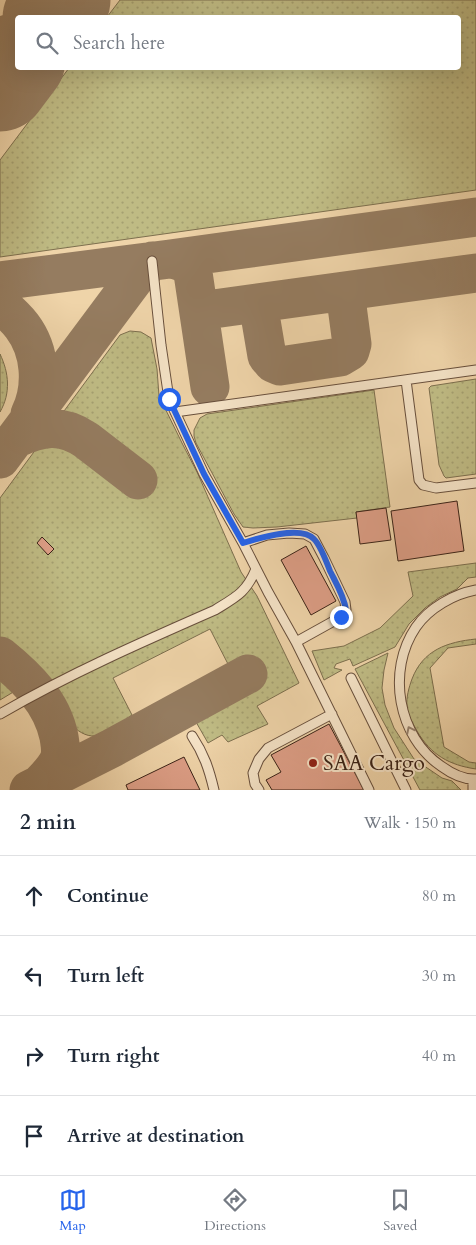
<!DOCTYPE html>
<html lang="en">
<head>
<meta charset="utf-8">
<style>
  body { margin:0; font-family:Cardo,serif; background:#f6f6f7; color:#1f2937 }
  .stop { position:absolute; width:15px; height:15px; margin:-11px; border:4px solid #2563eb; border-radius:50%; background:#fff }
  .stop.end { background:#2563eb; border-color:#fff; box-shadow:0 1px 5px #0008 }
  .list { margin:0; padding:0; list-style:none }
  h2 { display:flex; justify-content:space-between; align-items:center; height:65px; margin:0; padding:0 20px; font-size:21px }
  h2 small { font-size:16px; font-weight:400; color:#747a83 }
  .list li { display:grid; grid-template-columns:32px 1fr auto; gap:15px; align-items:center; box-sizing:border-box; height:80px; padding:0 20px; border-top:1px solid #e0e1e3 }
  .list b { display:block; font-size:19px; white-space:nowrap }
  .list em { font-size:16px; font-style:normal; color:#747a83 }
  .icon { flex:none; width:28px; height:28px; fill:none; stroke:currentColor; stroke-width:2; stroke-linecap:round; stroke-linejoin:round }
  .map { position:relative; flex:none; width:476px; height:790px; overflow:hidden }
  .search { position:absolute; background:#fff; box-shadow:0 5px 20px #0002; left:15px; right:15px; top:15px; height:55px; display:flex; align-items:center; gap:12px; box-sizing:border-box; padding:0 18px; border-radius:5px; color:#747a83; font-size:19px }
  .sheet { height:385px; background:#fff }
  nav { display:flex; justify-content:space-around; align-items:center; box-sizing:border-box; height:70px; border-top:1px solid #e0e1e3; background:#fff; font-size:14px; color:#747a83 }
  nav a { display:grid; justify-items:center; gap:2px }
  nav .on { color:#2563eb }
  .map>svg:first-child { display:block }
</style>
</head>
<body>
<div class="map">
<svg width="476" height="790" viewBox="0 0 476 790">
  <defs>
    <pattern id="grass-dots" width="8" height="8" patternUnits="userSpaceOnUse" patternTransform="scale(1.25)"><rect width="8" height="8" fill="#bfbb84"/><path d="M2 2h.1M6 6h.1" fill="none" stroke="#a5a071" stroke-width="1.8" stroke-linecap="round"/></pattern>
  </defs>
  <rect width="100%" height="100%" fill="#efd4a9"/>
  <filter id="stains"><feTurbulence type="fractalNoise" baseFrequency=".004" numOctaves="4"/><feColorMatrix values="0 0 0 0 .2 0 0 0 0 .09 0 0 0 0 .02 0 0 0 .5 -.17"/></filter>
  <radialGradient id="worn" r=".72"><stop offset=".6" stop-color="#630" stop-opacity="0"/><stop offset="1" stop-color="#630" stop-opacity=".3"/></radialGradient>
  <path fill="url(#grass-dots)" stroke="#7d6f4e" d="M120,0H476V190L0,257V160L69,68H458V18L107,17Z
    M130,331L141,332L151,338L157,369L159,396L183,445L197,472L241,572L257,596L299,683L257,706L268,724L228,742L222,735L208,743L196,722L257,687L241,661L229,666L210,629L113,678L132,715C123,721 114,730 103,734C82,743 66,720 56,704C52,696 49,687 44,680C31,665 15,654 0,642V498L120,335Z
    M0,354C9,373 11,393 0,412Z
    M476,379V474L446,478L444,476L439,465L429,388L431,386Z
    M374,390L390,507L356,512L357,518L277,527L253,528L243,527L234,514L196,443L194,436V430L200,418L207,414Z
    M476,563V577L468,578L457,589L440,597L425,608L409,624L395,647L353,666L350,659L336,664L334,668L342,670L324,680L312,651L344,646L380,628L413,596L408,572Z
    M476,639V644L448,648L430,668L444,747L469,762L476,763V769C449,765 431,755 417,731C413,723 407,715 407,706C406,698 409,687 412,679C423,650 447,642 476,639Z
    M388,653L384,670L382,688L385,705L394,728L414,759L442,778L452,781L461,790H420L355,669Z
    M0,677L15,691L0,700Z"/>
  <g fill="none" stroke-linecap="round" stroke-linejoin="round">
    <path stroke="#957c60" stroke-width="39" d="M170,259C181,260 188,264 193,273L210,387
      M0,281L170,259L476,217
      M258,303L267,356L273,363L280,366L340,357L350,351L352,344L345,291
      M0,304C8,311 16,318 22,326C41,351 43,387 30,414
      M199,311L476,273
      M15,439C42,427 60,423 86,440L138,480
      M0,459L138,274L152,261
      M0,656C26,677 52,702 59,737C60,744 62,752 59,760C55,769 47,777 40,784
      M29,790L112,748L248,674"/>
    <path stroke="#957c60" stroke-width="95" d="M50,18L63,0
      M0,84L18,60"/>
  </g>
  <path fill="#dd9e86" stroke="#3b2317" d="M457,501L464,551L398,561L391,511Z
    M386,508L391,540L360,544L356,512Z
    M42,537L54,549L48,555L37,543Z
    M306,546L336,601L311,615L281,560Z
    M329,724L364,790H272L266,780L281,772L271,755Z
    M184,757L200,790H128L126,785Z"/>
  <g fill="none" stroke-linecap="round" stroke-linejoin="round">
    <defs>
      <path id="lane" d="M152,261L161,345L169,399L204,474L243,543L268,592L296,642L369,790
        M406,380L419,480L423,485L436,488L476,483
        M175,412L476,370
        M243,543L267,535L289,533L305,534L314,539L324,558L345,602L346,610L341,617L296,642
        M476,590C454,594 429,608 416,627C386,671 398,737 441,766C452,774 463,780 476,779
        M351,678L406,790
        M0,714C69,674 142,642 215,610C236,597 246,593 256,569
        M192,736C204,754 209,769 214,790
        M473,780V790
        M259,790L255,784L253,773L259,759L268,748L332,714"/>
    </defs>
    <use href="#lane" stroke="#684f3c" stroke-width="11"/>
    <use href="#lane" stroke="#f5e3c7" stroke-width="9"/>
  </g>
  <defs><path id="oneway-chevron" d="M-2-3.5L2.5 0L-2 3.5" fill="none" stroke-width="1.6" stroke-linecap="round" stroke-linejoin="round" transform="scale(1.25)"/></defs>
  <use stroke="#98836f" href="#oneway-chevron" transform="translate(410 730) rotate(-116)"/>
  <g fill="none" stroke-linecap="round" stroke-linejoin="round">
    <path stroke="#2563eb" stroke-width="6" d="M169,399L204,474L243,543C259,538 301,525 314,539C320,545 327,563 330,571C336,583 344,596 346,610L341,617"/>
  </g>
  <circle fill="#8f2418" stroke="#f5e3c7" stroke-width="2" cx="313" cy="763" r="5"/>
  <g text-anchor="middle" stroke-width="4" stroke-linejoin="round" paint-order="stroke">
    <g font-size="21" fill="#3b2317" stroke="#f5e3c7" text-anchor="start">
      <text x="323" y="770">SAA Cargo</text>
    </g>
  </g>
  <rect width="100%" height="100%" filter="url(#stains)"/>
  <rect width="100%" height="100%" fill="url(#worn)"/>
</svg>
<div class="stop" style="left:169px;top:399px"></div>
<div class="stop end" style="left:341px;top:617px"></div>
<div class="search"><svg class="icon" aria-label="search" viewBox="0 0 24 24"><circle cx="10" cy="10" r="6"/><path d="M15 15l6 6"/></svg>Search here</div>
</div>
<section class="sheet">
<h2>2 min<small>Walk · 150 m</small></h2>
<ul class="list">
<li><svg class="icon" aria-label="ahead" viewBox="0 0 24 24"><path d="M12 20V5M6 11l6-6 6 6"/></svg><div><b>Continue</b></div><em>80 m</em></li>
<li><svg class="icon" aria-label="left" viewBox="0 0 24 24"><path d="M17 20v-9H6M10 6l-5 5 5 5"/></svg><div><b>Turn left</b></div><em>30 m</em></li>
<li><svg class="icon" aria-label="right" viewBox="0 0 24 24"><path d="M7 20v-9h11M14 6l5 5-5 5"/></svg><div><b>Turn right</b></div><em>40 m</em></li>
<li><svg class="icon" aria-label="arrive" viewBox="0 0 24 24"><path d="M6 21V4h12l-3 4 3 4H6"/></svg><div><b>Arrive at destination</b></div></li>
</ul>
</section>
<nav>
<a class="on"><svg class="icon" aria-label="map" viewBox="0 0 24 24"><path d="M3 6l6-2 6 2 6-2v14l-6 2-6-2-6 2zM9 4v14M15 6v14"/></svg>Map</a>
<a><svg class="icon" aria-label="directions" viewBox="0 0 24 24"><path d="M12 3l9 9-9 9-9-9zM9 14v-3h6M13 9l2 2-2 2"/></svg>Directions</a>
<a><svg class="icon" aria-label="saved" viewBox="0 0 24 24"><path d="M7 4h10v16l-5-4-5 4z"/></svg>Saved</a>
</nav>
</body>
</html>
